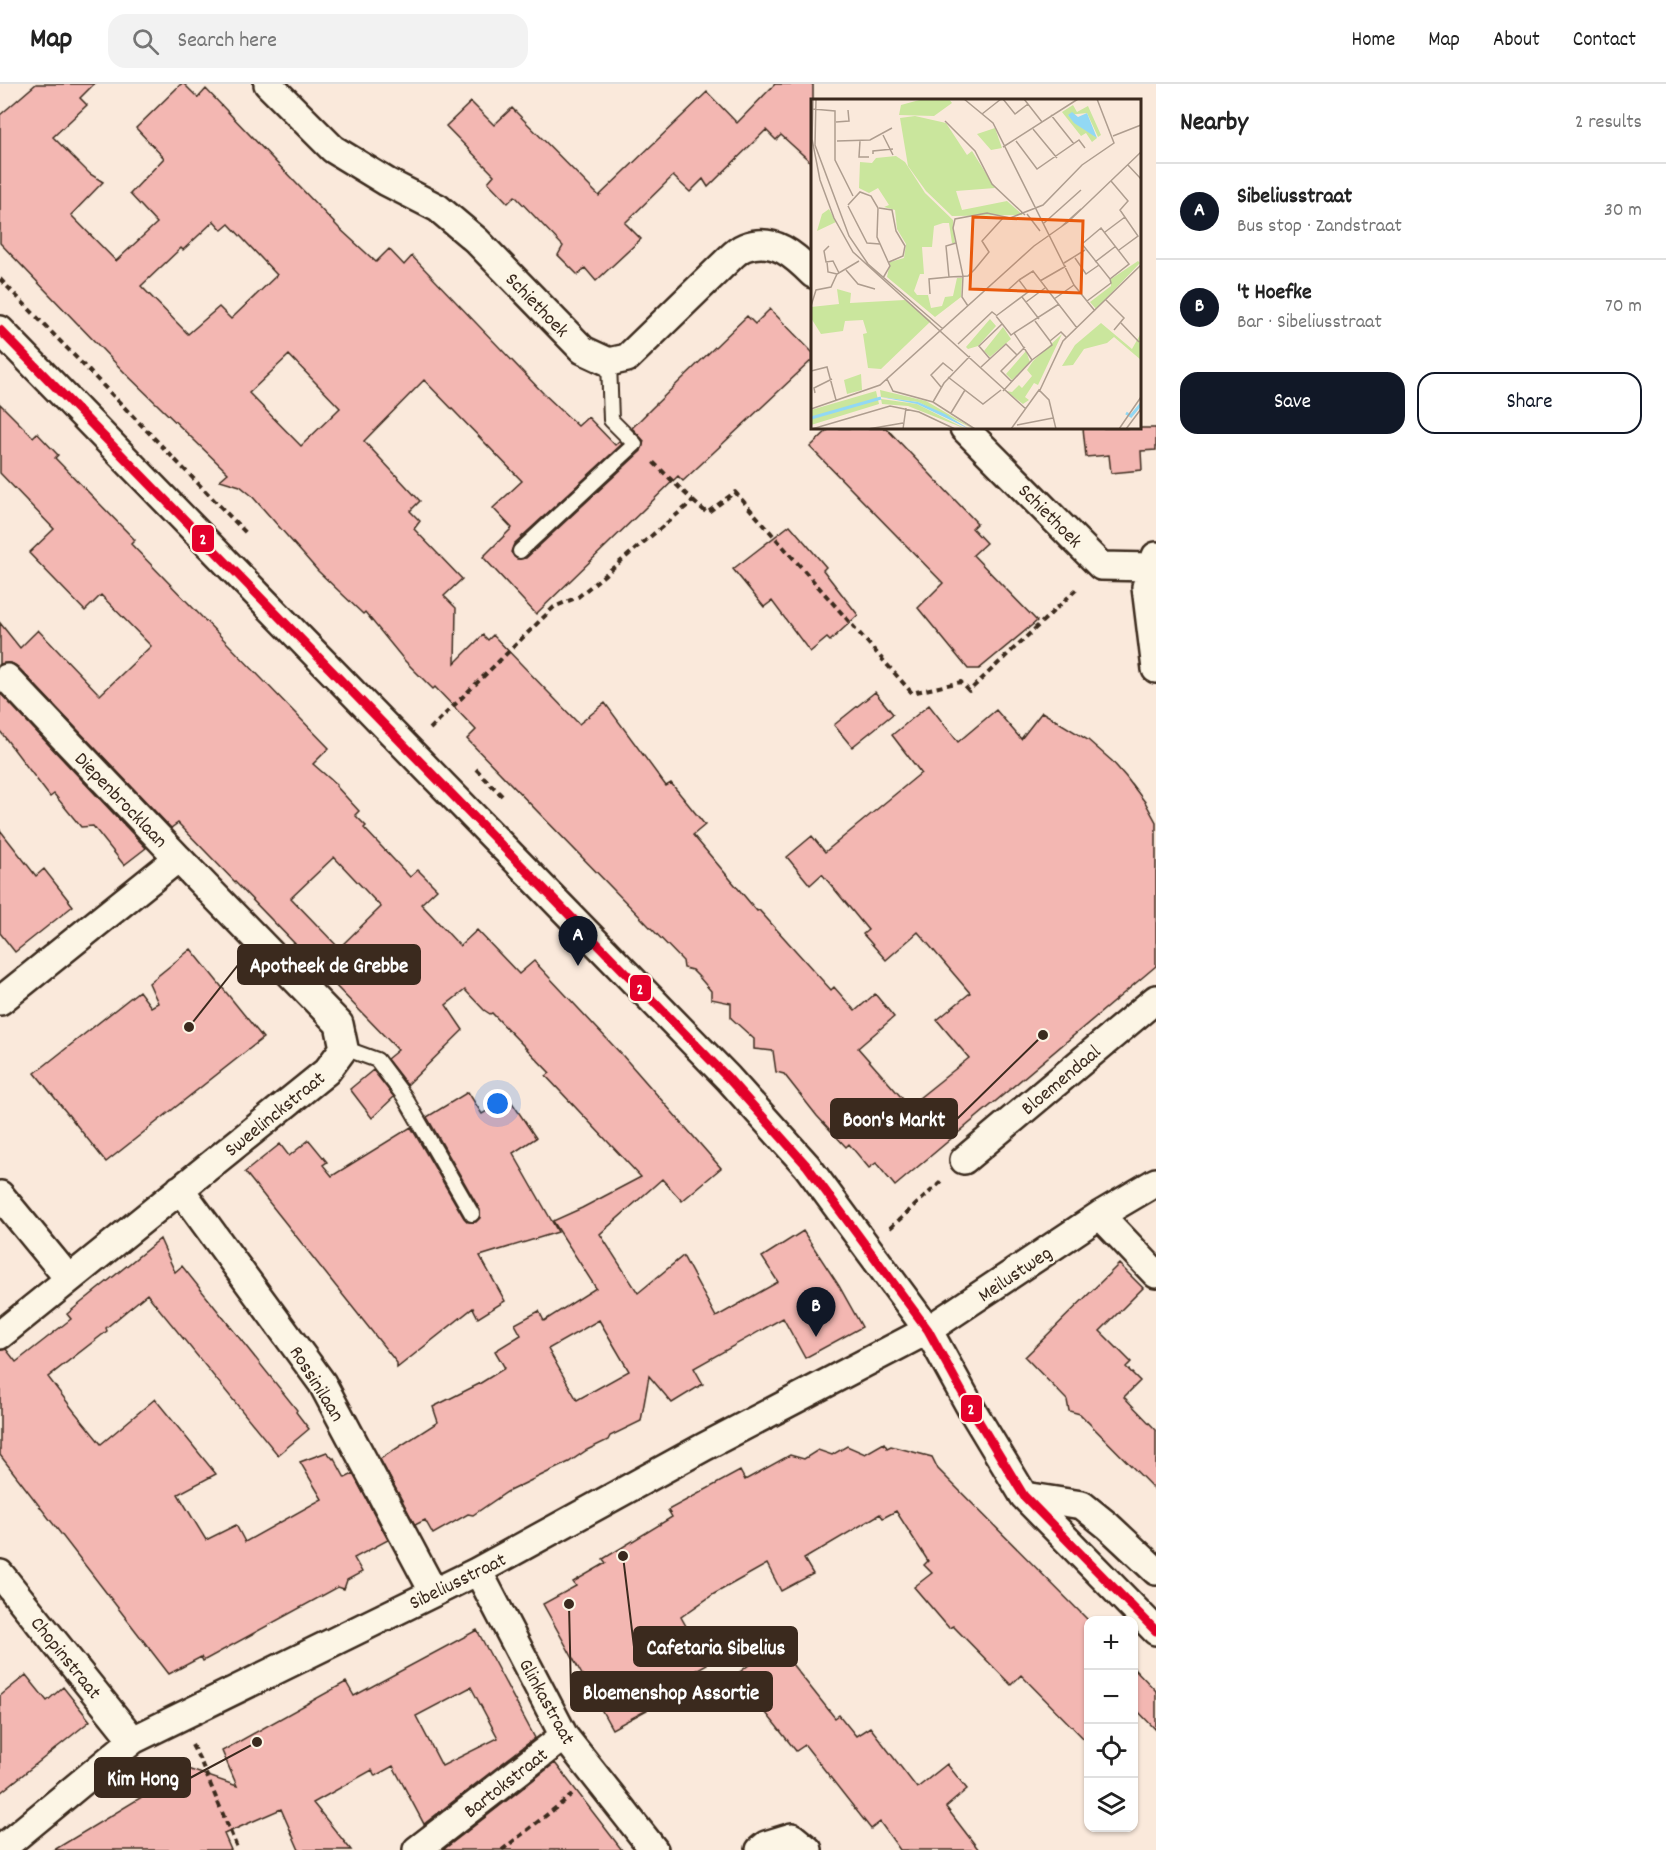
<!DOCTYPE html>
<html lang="en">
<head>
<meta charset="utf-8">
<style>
  body { margin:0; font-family:Dekko,sans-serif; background:#f2f2f2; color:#222 }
  .controls { position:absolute; right:18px; bottom:18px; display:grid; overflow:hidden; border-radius:12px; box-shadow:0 2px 4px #0004 }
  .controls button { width:54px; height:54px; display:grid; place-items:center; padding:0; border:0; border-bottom:2px solid #e0e0e0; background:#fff; color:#222; font:30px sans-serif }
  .you { position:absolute; left:498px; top:1020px; width:21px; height:21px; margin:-15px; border:4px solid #fff; border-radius:50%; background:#1a73e8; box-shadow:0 0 0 9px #1a73e833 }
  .badge { display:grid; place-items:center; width:39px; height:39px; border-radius:50%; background:#111827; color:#fff; font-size:20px; font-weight:700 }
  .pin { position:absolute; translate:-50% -50px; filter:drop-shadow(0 2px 3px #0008) }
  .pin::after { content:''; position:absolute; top:32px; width:21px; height:18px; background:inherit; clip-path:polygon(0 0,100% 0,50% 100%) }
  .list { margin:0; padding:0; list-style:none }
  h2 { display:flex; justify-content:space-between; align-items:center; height:78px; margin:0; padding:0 24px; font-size:26px }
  h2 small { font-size:20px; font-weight:400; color:#767676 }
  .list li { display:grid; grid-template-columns:39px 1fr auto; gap:18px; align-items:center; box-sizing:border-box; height:96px; padding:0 24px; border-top:2px solid #e0e0e0 }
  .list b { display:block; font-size:22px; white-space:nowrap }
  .list p { margin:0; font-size:20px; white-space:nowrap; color:#767676 }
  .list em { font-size:20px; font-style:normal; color:#767676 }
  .actions { display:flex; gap:12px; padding:18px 24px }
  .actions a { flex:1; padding:14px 0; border:2px solid #111827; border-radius:18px; text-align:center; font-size:21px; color:#111827 }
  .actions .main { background:#111827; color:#fff }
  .icon { flex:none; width:33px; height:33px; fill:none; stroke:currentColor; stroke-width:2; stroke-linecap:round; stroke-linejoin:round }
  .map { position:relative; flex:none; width:1156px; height:1766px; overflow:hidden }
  header { display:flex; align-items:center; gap:36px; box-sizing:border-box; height:84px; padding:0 30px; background:#fff; border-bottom:2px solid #e0e0e0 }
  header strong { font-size:28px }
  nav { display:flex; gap:33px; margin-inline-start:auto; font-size:21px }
  .search { width:420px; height:54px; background:#f2f2f2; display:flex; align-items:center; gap:15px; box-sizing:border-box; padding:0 21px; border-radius:18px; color:#767676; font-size:22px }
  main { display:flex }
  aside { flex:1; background:#fff }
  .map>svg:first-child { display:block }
</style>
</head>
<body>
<header>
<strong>Map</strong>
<div class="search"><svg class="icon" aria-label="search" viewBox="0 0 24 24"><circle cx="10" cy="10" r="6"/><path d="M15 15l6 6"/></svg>Search here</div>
<nav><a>Home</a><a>Map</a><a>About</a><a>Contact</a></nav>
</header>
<main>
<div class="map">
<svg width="1156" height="1766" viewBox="0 0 1156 1766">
  <rect width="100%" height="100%" fill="#fae9db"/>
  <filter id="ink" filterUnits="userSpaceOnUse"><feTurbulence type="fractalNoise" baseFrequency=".0167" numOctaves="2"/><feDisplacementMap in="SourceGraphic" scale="12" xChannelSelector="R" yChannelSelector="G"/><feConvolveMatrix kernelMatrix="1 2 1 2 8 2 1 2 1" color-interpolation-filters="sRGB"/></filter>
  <g filter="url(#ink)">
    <path fill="#f3b7b2" stroke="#3b2a1e" stroke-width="1.5" fill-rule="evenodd" d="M36,0H94L80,14L87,21L53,53L90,90L103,98L71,131L116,177L157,139L130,110L164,74L136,44L181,0H184L198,14L206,5L339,144L376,178L389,165L404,181L412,172L544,310L578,342L588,333L615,361L619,357L622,360L514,460L511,468L517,475L526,474L641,367L644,357L632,344L653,323L747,232L755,240L770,225L813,269V275L683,397L678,392L536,530L483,473L512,444L493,424L522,397L424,296L364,357L420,417L410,427L420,437L414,445L462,495L444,512L456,524L455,579L483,551L488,556L493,551L579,640L605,619L666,702L671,699L705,741L693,751L757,827L759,826L831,906L834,903L855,927L875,910L894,933L858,964L909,1022L969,974L937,936L970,909L918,848L886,876L863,850L868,846L822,790L810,801L787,773L812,752L825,768L921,689L892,651L929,621L958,658L996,626L1021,655L1042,628L1088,656L1112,677L1126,693L1145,718L1156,738V882L895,1102L876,1079L869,1084L849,1060L846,1063L817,1032L784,990L776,988L773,967L754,965V955L731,934V919L711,915V907L699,893L692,886L684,884L683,877L467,655L476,646L435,603L433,605L405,577L365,528L363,530L318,487L251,411L240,402L220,396L228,389L125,289L0,159V31ZM214,137L222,146L229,140L277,191L231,235L219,223L188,250L141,202L181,164L183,166ZM289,271L340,324L301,362L249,309Z
      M775,0H813V80L781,51L776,56L766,46L708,103L703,95L690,108L673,92L625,139L641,155L596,197L585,184L578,191L558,171L563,162L515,112L508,119L488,98L494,91L446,42L471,18L494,41L512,24L599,112L707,8L737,39Z
      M0,320L33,353L37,349L58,371L55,374L135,456L131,460L329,664L313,680L337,701L336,702L359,727L355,731L366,742L364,744L410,793L418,786L437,805L421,820L460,862L477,846L519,890L534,877L623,972L721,1084L682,1117L662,1095L600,1150L638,1209L683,1172L716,1233L778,1198L762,1173L803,1147L839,1202L862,1243L805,1274L783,1234L694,1284L703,1300L672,1319L649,1292L641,1337L610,1352L608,1356L587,1366L569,1378L507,1408L473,1431L468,1430L433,1450L425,1436L415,1441L380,1375L438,1338L433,1323L479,1300L505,1284L495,1267L521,1251L515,1240L539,1227L544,1237L596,1204L553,1137L582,1124L641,1093L546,992L550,989L492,929L490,930L484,926L465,906L446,921L463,946L407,1001L387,975L398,966L237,800L178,739L171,744L18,583L11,579L0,580V539L20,564L38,546L100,611L151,562L101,511L85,527L29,469L54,445L0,389ZM334,773L381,823L339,864L291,814ZM599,1236L629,1287L577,1316L548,1265Z
      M830,344H886L977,439L972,444L986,459L973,471L1037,537L979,585H968L918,524L943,499L810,363Z
      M1083,344H1156V366L1141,367L1142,386L1111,389L1109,371L1086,373Z
      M790,441L826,483L823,486L858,531L830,557L827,554L810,568L772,517L764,523L733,485Z
      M875,608L893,630L852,663L834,641Z
      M0,609L146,764L124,781L93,742L81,743L54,710L50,713L0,647Z
      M0,746L36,792L44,785L73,822L15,868L0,849Z
      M191,865L263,954L106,1078L35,989L139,907L151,923L158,919L149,899Z
      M373,986L394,1013L372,1034L350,1005Z
      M468,1008L482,1030L509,1014L536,1054L513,1069L558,1148L480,1172L505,1217L478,1234L473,1224L397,1284V1279L245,1088L280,1060L289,1072L309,1056L327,1078L323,1081L332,1092L411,1043L464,1134L468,1138H476L480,1134V1126L427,1033Z
      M160,1155L175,1188L182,1182L297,1326L296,1328L309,1345L278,1371L147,1210L106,1244L107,1247L48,1293L74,1327L101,1360L155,1315L216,1390L178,1410L206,1456L236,1441L245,1458L322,1415L300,1378L327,1368L333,1375L334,1374L345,1394L353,1390L388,1456L354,1474L362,1488L347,1496L344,1505L338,1503L203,1577L201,1573L169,1590L0,1371V1266L6,1265L16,1278L71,1235L67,1230Z
      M1119,1180L1143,1204L1100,1247L1131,1278L1126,1283L1140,1297L1124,1313L1156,1346V1407L1080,1330L1069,1327L1067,1316L1025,1273Z
      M884,1359L887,1364L891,1362L932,1373L938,1385L1089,1537V1660L1021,1591L1011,1601L953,1542L949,1544L914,1503L932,1489L924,1481L928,1477L896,1427L883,1434L880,1430L804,1475L813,1490L781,1507L767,1480L714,1510L681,1533L707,1580L675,1598L677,1603L644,1621L647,1626L612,1645L543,1520L576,1502L573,1498L606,1479L603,1475L672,1433L668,1426L740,1387L745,1396L790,1371L804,1375L818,1366L832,1371L847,1362L865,1370Z
      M477,1546L535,1654L424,1740L393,1682L375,1692L372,1686L313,1719L351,1766H299L281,1725L224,1750L231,1766H54L188,1685L237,1702L222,1667L346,1598L354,1612ZM471,1603L498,1654L442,1682L416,1632Z
      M776,1560L835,1634L839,1631L856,1652L870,1643L917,1704L947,1680L967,1705L946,1723L979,1766H900L880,1738L871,1745L805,1661L796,1667L736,1591Z
      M1134,1584L1156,1607V1646L1134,1623Z
      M26,1591L47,1617L63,1603L90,1637L0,1709V1612Z
      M555,1679L622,1766H443Z"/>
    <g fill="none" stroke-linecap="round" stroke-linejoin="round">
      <defs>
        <path id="service" d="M520,467L635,360L611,336L609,278
          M344,964L377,976L404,1012L472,1130"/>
        <path id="minor" d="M268,0L333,65L387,98L438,124L476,156L583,266L609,278L627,274L730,174C734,170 740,165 745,163C774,152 795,172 813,190
          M0,246L728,994L807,1082L928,1246L972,1326L1024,1412L1156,1547
          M964,344L1101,482L1152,483
          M1156,472L1146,503L1156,585
          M0,917L178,774L7,594
          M964,1076L1156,915
          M180,1105L322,1299L433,1507
          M0,1111L69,1195
          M1100,1131L1156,1190
          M0,1251L327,987L344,964L339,940L178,774
          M1024,1412L1082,1421L1108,1442L1156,1487
          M478,1487L564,1652L654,1766
          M0,1490L133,1656
          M0,1766L133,1656L478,1487L704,1363L928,1246L1100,1131L1156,1098
          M417,1766L564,1652
          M760,1766L766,1761L792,1753L808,1766"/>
      </defs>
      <use href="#service" stroke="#3b2a1e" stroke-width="18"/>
      <use href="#minor" stroke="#3b2a1e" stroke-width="32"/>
      <path stroke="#3b2a1e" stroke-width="4" stroke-dasharray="6 4.5" stroke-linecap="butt" d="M0,195L247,450
        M693,417L707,429L735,408L912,609L961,598L969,607L1079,503
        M430,645L554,523L578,513L693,417L652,377
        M476,685L504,714
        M890,1144L942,1097
        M192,1661L201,1678L238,1766
        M502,1766L572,1711"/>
      <use href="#service" stroke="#fcf5e5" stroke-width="14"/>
      <use href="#minor" stroke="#fcf5e5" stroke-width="27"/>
      <defs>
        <path id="bus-1" d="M0,246L728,994L807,1082L928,1246L972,1326L1024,1412L1156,1547"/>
      </defs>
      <use href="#bus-1" stroke="#fcf5e5" stroke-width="14"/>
      <use href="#bus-1" stroke="#e4002b" stroke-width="9"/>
    </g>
  </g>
  <g text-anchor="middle" stroke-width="4.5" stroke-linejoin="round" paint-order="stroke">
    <g font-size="20" fill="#3b2a1e" stroke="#fcf5e5">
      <text transform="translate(538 220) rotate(46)" y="7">Schiethoek</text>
      <text transform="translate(1051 431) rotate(45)" y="7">Schiethoek</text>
      <text transform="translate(122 715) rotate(46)" y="7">Diepenbrocklaan</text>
      <text transform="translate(1060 995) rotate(-40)" y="7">Bloemendaal</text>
      <text transform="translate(274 1029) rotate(-39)" y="7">Sweelinckstraat</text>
      <text transform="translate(1014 1189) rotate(-34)" y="7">Meilustweg</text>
      <text transform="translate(318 1299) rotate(58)" y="7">Rossinilaan</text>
      <text transform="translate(457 1496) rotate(-26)" y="7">Sibeliusstraat</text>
      <text transform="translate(67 1573) rotate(51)" y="7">Chopinstraat</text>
      <text transform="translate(548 1617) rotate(61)" y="7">Glinkastraat</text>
      <text transform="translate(505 1698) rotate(-38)" y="7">Bartokstraat</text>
    </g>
  </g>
  <g transform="translate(811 15)">
    <rect width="330" height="330" fill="#fae9db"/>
    <path d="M112,0H138L141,4L123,17L88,16L90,6ZM262,6L266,13L277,7L290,36L287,38L276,14L257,16L286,39L281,43L275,34L270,37L251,13ZM104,17L135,24L156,56L161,52L184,89L145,92L151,111L196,102L212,116L141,117L115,92L97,67L89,19ZM184,29L191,49L180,51L166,35ZM85,57L94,63L114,94L142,121L144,144H141L138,124H132L123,127L121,148H111L113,175H109L103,192L106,196H117L120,209L131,207L134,198L142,197L146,179H151L150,198L124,218L76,178L79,163L93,159L95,145L86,130L84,111L73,108L78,106L67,89L58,94L48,89L49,63L61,64L65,59ZM18,110L25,123L6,132L11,115ZM327,162L329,164L285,210L279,203L300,187V180ZM26,190L40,194L39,204L94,201L120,222L70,270L57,269L52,235L56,234L52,221L34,222L32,232L10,235L0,219V208L28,205ZM179,220L185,227L167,247L157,250L155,248ZM290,224L321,250L330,234V261L303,238L296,244L273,250L262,266L251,267L264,246ZM192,228L200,240L179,258L173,252ZM251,235L227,286L223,284L214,298L218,301L212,305L195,292L201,293L208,286L211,289L221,277L216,271L222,262ZM215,252L219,263L201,281L195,275ZM50,275L51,291L36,295L33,281ZM69,291L115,302L163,330L107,303L70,298ZM65,292L68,305L0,326V311ZM70,300L106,305L155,330L97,307L71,305Z" fill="#cae69d"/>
    <path d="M261,13L267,18L276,14L286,39L263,24L257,16ZM70,298L107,303L134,315L158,330L106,305Z" fill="#92d8f4"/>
    <path fill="none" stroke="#92d8f4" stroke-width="3" d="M315,314L320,317L330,305M0,319L70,299"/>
    <path fill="none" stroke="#ae9d8f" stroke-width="1.5" d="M2,0L1,40L9,81L23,119L42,153L215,310M5,0L4,46L38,137L57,165L132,230M153,0L182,24L263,186L284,212M192,0L204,15L217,5M213,0L231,23M2,10L24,12V61L42,97M171,15L190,0M240,16L263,45M134,22L164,52L181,85L214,116M25,23L38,22L37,11M222,30L246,59M72,36L82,56M302,37L330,26M26,42L59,41L81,29M49,42L48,58H58M205,42L226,70L268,41L274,49M192,48L267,0M62,55V52L82,50M317,66L330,80M300,82L317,102L309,111L327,137L308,151M37,106L49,93L60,97L67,109L66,138L79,167L72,179M37,107L56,144L69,145M68,109L81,111L85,132L94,147L92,157L78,163M216,115L229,132M233,124L270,91M250,128L270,110M290,129L318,165L299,180L271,145ZM294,133L314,118M18,147L13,152L15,163L22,162L28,174M264,159L275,175L288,166M16,163L17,173L26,175M284,163L305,147M253,164L274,151M35,171L47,185L64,190M138,178L157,177L164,170L178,153L171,142L192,119M208,181L222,172L266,229M229,182L255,167M119,195L118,180L138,178L135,147L145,144M211,198L228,220M243,200L263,186M295,201L313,219L303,231M276,202L300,184L299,180M215,203L234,189M0,207L5,191L20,188L26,175L48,162M157,207L151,198L152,177L142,129L144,120L176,114L199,119L232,106L271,66L303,44L286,0M185,217L217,193L208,181L197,191M185,217L200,236L203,234L221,261M224,222L239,242M310,224L328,243M203,234L248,205M239,242L250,233L255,238M147,245L181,213L185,216M179,260L168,247L191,225M221,261L241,246L239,242M170,268L195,245L206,256M0,272L16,268L25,301M137,278L172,305L190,291M76,280L82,292L122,303L164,330M201,283L190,272L214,248M130,288L120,276L132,264L142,272M229,291L252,242L330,166M192,292L221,261M4,294L3,289L21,280M122,303L133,284L159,257M0,310L69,286L223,147L257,123L330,53M140,314L154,291M206,326L242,319M1,330L79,307L108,313L144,330M57,330L92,324M92,330L95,309M200,330L228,291L238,301L245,330M308,330L330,298M315,330L330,310"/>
    <path fill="#e8590c" fill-opacity="0.15" stroke="#e8590c" stroke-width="3" d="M162,118L272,122L270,194L159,190Z"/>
    <rect width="330" height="330" fill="none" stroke="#3b2a1e" stroke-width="3"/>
  </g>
  <path fill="none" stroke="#3b2a1e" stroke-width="2" d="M189 943L238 881M1043 951L957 1035M623 1472L634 1563M569 1520L571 1608M257 1658L190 1694"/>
  <g fill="#3b2a1e" stroke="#fcf5e5" stroke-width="2">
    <circle cx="189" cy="943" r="6"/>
    <circle cx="1043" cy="951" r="6"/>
    <circle cx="623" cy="1472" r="6"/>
    <circle cx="569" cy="1520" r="6"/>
    <circle cx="257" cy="1658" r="6"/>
  </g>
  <g fill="#3b2a1e" stroke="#3b2a1e" stroke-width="2">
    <rect x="238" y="861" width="182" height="39" rx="6"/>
    <rect x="831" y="1015" width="126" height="39" rx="6"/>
    <rect x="634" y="1543" width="163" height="39" rx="6"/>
    <rect x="571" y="1588" width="201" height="39" rx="6"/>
    <rect x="95" y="1674" width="95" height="39" rx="6"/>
  </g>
  <g font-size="21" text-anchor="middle" font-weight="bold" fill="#fff">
    <text x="329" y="888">Apotheek de Grebbe</text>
    <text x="894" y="1042">Boon's Markt</text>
    <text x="716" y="1570">Cafetaria Sibelius</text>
    <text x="671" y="1615">Bloemenshop Assortie</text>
    <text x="143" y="1701">Kim Hong</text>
  </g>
  <g stroke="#fcf5e5" stroke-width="2">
    <rect x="191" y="440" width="24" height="29" rx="6" fill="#e4002b"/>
    <rect x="629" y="890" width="23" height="28" rx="6" fill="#e4002b"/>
    <rect x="960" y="1310" width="23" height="29" rx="6" fill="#e4002b"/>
  </g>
  <g font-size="16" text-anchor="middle" font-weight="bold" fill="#fff">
    <text x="203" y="460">2</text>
    <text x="640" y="910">2</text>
    <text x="971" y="1330">2</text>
  </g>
</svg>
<div class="controls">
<button>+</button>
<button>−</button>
<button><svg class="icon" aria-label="locate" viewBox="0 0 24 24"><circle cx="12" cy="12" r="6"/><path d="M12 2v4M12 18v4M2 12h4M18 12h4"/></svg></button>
<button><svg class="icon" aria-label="layers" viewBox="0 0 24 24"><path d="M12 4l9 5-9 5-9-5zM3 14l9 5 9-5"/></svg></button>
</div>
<div class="you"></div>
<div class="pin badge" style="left:578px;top:882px">A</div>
<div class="pin badge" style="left:816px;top:1253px">B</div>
</div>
<aside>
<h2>Nearby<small>2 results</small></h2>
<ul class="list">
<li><span class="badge">A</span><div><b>Sibeliusstraat</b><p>Bus stop · Zandstraat</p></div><em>30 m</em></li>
<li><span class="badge">B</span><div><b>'t Hoefke</b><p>Bar · Sibeliusstraat</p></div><em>70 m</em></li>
</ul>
<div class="actions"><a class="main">Save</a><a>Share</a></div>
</aside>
</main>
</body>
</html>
